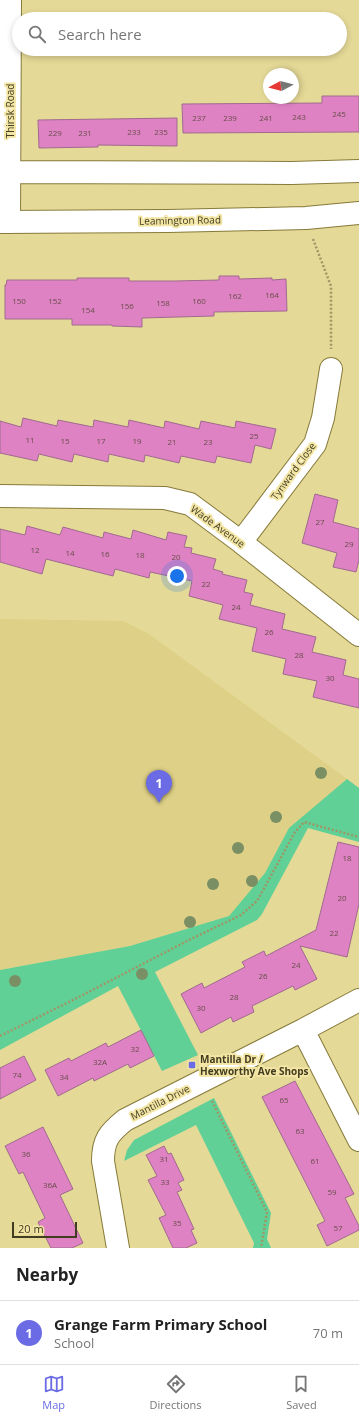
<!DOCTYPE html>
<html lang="en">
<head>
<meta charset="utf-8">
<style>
  body { margin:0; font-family:"Open Sans",sans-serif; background:#f6f6f6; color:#222 }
  .compass { position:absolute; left:263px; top:68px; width:36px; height:36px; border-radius:50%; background:#fff; box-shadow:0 2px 6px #0003; rotate:263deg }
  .scale { position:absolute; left:12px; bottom:10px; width:65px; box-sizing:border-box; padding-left:4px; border:2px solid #423c21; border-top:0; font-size:11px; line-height:14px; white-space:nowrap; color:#423c21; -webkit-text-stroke:3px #f3e6a4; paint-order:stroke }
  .you { position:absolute; left:177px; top:576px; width:14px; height:14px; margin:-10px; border:3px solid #fff; border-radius:50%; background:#1a73e8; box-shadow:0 0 0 6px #1a73e833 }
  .badge { display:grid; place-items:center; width:26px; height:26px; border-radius:50%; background:#6a6be5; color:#fff; font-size:13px; font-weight:700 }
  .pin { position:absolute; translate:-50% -33px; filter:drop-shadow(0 1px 2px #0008) }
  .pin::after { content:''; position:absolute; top:21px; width:14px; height:12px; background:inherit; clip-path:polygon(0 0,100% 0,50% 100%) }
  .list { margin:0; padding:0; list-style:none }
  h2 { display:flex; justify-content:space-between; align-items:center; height:52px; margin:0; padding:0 16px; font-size:17px }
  h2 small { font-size:13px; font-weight:400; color:#767676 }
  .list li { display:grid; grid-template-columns:26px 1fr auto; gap:12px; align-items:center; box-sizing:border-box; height:64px; padding:0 16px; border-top:1px solid #e0e0e0 }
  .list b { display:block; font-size:15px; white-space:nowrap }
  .list p { margin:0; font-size:13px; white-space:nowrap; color:#767676 }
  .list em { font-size:13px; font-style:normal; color:#767676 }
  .icon { flex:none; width:22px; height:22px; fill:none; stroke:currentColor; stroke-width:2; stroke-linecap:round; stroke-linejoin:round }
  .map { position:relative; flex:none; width:359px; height:1248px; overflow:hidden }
  .search { position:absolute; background:#fff; box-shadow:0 2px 6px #0003; left:12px; right:12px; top:12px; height:44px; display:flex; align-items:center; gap:10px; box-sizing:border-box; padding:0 14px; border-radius:22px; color:#767676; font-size:15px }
  .sheet { height:116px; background:#fff }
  nav { display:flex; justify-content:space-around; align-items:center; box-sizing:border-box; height:56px; border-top:1px solid #e0e0e0; background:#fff; font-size:11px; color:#767676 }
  nav a { display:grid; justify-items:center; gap:2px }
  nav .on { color:#6a6be5 }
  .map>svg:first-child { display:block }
</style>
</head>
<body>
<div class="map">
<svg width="359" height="1248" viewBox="0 0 359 1248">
  <rect width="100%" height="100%" fill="#e5d997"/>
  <path fill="#ded086" d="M0,619L123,621L149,634L347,779L289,828L265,873L229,916L130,946L0,970Z"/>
  <path fill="#60d097" d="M347,779L359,788V842L308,828L262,914L257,920L155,972L198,1055L162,1071L118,986L0,1050V970L130,946L229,916L265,873L289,828Z
    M214,1098L271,1213L267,1239L271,1248H253L254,1243L196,1125L124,1161L127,1150L134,1140Z"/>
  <path fill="#de82c3" stroke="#a06a8f" d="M322,96H359V132L183,133L182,104L322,103Z
    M177,118V146L98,145V147L39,148L38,120Z
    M219,276H239V279L272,278V280L286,279L287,311L214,312V316L142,318V327L112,326V325H72V319H5V285H6L7,280H77V278H129V281H174L219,280Z
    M23,418L57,426L58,420L93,427L94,420L128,427L129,420L164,428L165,421L199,429L201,421L235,428L236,421L276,429L271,449L255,445L251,463L217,456L215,463L181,456L179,463L145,455L144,462L109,454L108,462L74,454L72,462L39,454L37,461L0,453V421L21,427Z
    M315,494L338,500L333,522L359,529V560L356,572L333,567L337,553L302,543Z
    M27,526L60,535L63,527L103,538L104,532L131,539L133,530L166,540L168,532L187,536L184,547L192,548L191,553L216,559L213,569L223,572L222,574L247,580L244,592L253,594L250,605L285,614L282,629L316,637L312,652L346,660L343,675L359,679V708L313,697L317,681L283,674L286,659L252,651L257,628L219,619L223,605L189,596L192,581L150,572L149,578L115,569L113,576L46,559L42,574L0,562V529L25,535Z
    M338,842L359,847V904L347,957L300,946L317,979L295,990L293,986L252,1006L254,1012L233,1022L231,1017L201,1033L181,994L202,983L204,988L245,967L242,962L264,951L266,956L316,930Z
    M141,1030L154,1056L130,1068L128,1064L94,1081L93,1078L58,1096L45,1070L69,1058L71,1061L106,1043L108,1047Z
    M24,1056L36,1080L0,1099V1068Z
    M295,1081L354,1194L345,1198L359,1226V1230L327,1246L317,1225L325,1221L262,1097Z
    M43,1127L73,1189L60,1195L83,1243L72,1248H51L38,1222L45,1218L23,1172L19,1174L5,1146Z
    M164,1146L168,1154L171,1153L184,1180L178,1183L182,1190L177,1192L194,1229L191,1230L197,1243L186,1248H173L159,1218L166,1215L148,1180L157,1176L146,1155Z"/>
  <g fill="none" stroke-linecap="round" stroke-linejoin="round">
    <defs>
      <path id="street" d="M9,172L292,173L359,171
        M9,222L10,0
        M0,496L165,498L190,504L241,542L359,635
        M241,542L315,444L323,418L331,369
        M303,1030L359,1140
        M118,1248L103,1161C103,1140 109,1133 125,1120L303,1030L359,1000"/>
      <path id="secondary" d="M0,222L168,221L306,218L359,213"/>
    </defs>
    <use href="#street" stroke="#867a3a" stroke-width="24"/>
    <use href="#secondary" stroke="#867a3a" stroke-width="24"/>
    <path stroke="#9f9665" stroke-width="2.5" stroke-dasharray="2 2" stroke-linecap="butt" d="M313,239L331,286V349
      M0,1036L75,999L191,939L241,915L257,901L295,832L304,822L359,837
      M212,1101L267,1212L261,1248"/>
    <use href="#street" stroke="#fff" stroke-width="22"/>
    <use href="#secondary" stroke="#fff" stroke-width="22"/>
  </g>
  <g fill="#7a8f64">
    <circle cx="321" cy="773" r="6"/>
    <circle cx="276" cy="817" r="6"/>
    <circle cx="238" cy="848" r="6"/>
    <circle cx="252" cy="881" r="6"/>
    <circle cx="213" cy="884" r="6"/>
    <circle cx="190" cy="922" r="6"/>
    <circle cx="142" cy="974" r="6"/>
    <circle cx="15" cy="981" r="6"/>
  </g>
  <rect fill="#6a6be5" stroke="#f3e6a4" stroke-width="1.5" x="188" y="1061" width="8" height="8" rx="2"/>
  <g text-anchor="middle" stroke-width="4" stroke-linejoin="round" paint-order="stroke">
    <g font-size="8" fill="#694e4a">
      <text x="339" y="117">245</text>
      <text x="299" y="120">243</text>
      <text x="199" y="121">237</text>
      <text x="230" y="121">239</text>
      <text x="266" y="121">241</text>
      <text x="134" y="135">233</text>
      <text x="161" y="135">235</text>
      <text x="55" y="136">229</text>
      <text x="85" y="136">231</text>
      <text x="272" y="298">164</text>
      <text x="235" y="299">162</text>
      <text x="19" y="304">150</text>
      <text x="55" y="304">152</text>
      <text x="199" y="304">160</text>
      <text x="163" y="306">158</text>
      <text x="127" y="309">156</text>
      <text x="88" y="313">154</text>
      <text x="254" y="439">25</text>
      <text x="30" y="443">11</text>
      <text x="65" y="444">15</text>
      <text x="101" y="444">17</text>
      <text x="137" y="444">19</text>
      <text x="172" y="445">21</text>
      <text x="208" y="445">23</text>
      <text x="320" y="525">27</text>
      <text x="349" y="547">29</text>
      <text x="35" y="553">12</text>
      <text x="70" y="556">14</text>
      <text x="105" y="557">16</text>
      <text x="140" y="558">18</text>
      <text x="176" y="560">20</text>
      <text x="206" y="587">22</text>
      <text x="236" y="610">24</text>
      <text x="269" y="635">26</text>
      <text x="299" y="658">28</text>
      <text x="330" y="681">30</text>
      <text x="347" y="861">18</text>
      <text x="342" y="901">20</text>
      <text x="334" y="936">22</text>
      <text x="296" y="968">24</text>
      <text x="263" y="979">26</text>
      <text x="234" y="1000">28</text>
      <text x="201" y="1011">30</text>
      <text x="135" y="1052">32</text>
      <text x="100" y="1065">32A</text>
      <text x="17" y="1078">74</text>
      <text x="64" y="1080">34</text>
      <text x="284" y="1103">65</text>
      <text x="300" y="1134">63</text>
      <text x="26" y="1157">36</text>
      <text x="164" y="1162">31</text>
      <text x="315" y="1164">61</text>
      <text x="165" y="1185">33</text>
      <text x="50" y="1188">36A</text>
      <text x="332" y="1195">59</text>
      <text x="177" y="1226">35</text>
      <text x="338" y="1231">57</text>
    </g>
    <g font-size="10" fill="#423c21" stroke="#f3e6a4">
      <text transform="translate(10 111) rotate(-90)" y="4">Thirsk Road</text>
      <text transform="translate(180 220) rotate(-1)" y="4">Leamington Road</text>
      <text transform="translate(293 471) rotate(-54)" y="4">Tynward Close</text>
      <text transform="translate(218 526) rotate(36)" y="4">Wade Avenue</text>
      <text transform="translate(160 1102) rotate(-27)" y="4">Mantilla Drive</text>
    </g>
    <g font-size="10" font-weight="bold" fill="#423c21" stroke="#f3e6a4" text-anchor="start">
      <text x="200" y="1063">Mantilla Dr /<tspan x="200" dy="12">Hexworthy Ave Shops</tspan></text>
    </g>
  </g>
</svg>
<svg class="compass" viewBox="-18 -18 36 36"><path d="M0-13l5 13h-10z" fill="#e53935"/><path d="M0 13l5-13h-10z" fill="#767676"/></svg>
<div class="scale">20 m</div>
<div class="you"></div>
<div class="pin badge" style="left:159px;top:803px">1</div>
<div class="search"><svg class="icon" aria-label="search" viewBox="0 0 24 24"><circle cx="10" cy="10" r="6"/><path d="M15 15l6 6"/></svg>Search here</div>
</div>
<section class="sheet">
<h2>Nearby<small></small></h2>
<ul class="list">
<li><span class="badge">1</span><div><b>Grange Farm Primary School</b><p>School</p></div><em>70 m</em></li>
</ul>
</section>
<nav>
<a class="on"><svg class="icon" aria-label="map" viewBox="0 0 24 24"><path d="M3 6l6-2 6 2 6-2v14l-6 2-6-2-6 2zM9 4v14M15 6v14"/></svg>Map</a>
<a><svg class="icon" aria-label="directions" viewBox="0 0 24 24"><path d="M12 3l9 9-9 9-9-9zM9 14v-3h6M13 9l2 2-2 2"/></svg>Directions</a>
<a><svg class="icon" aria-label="saved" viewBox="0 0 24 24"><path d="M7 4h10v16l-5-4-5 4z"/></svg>Saved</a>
</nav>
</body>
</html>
